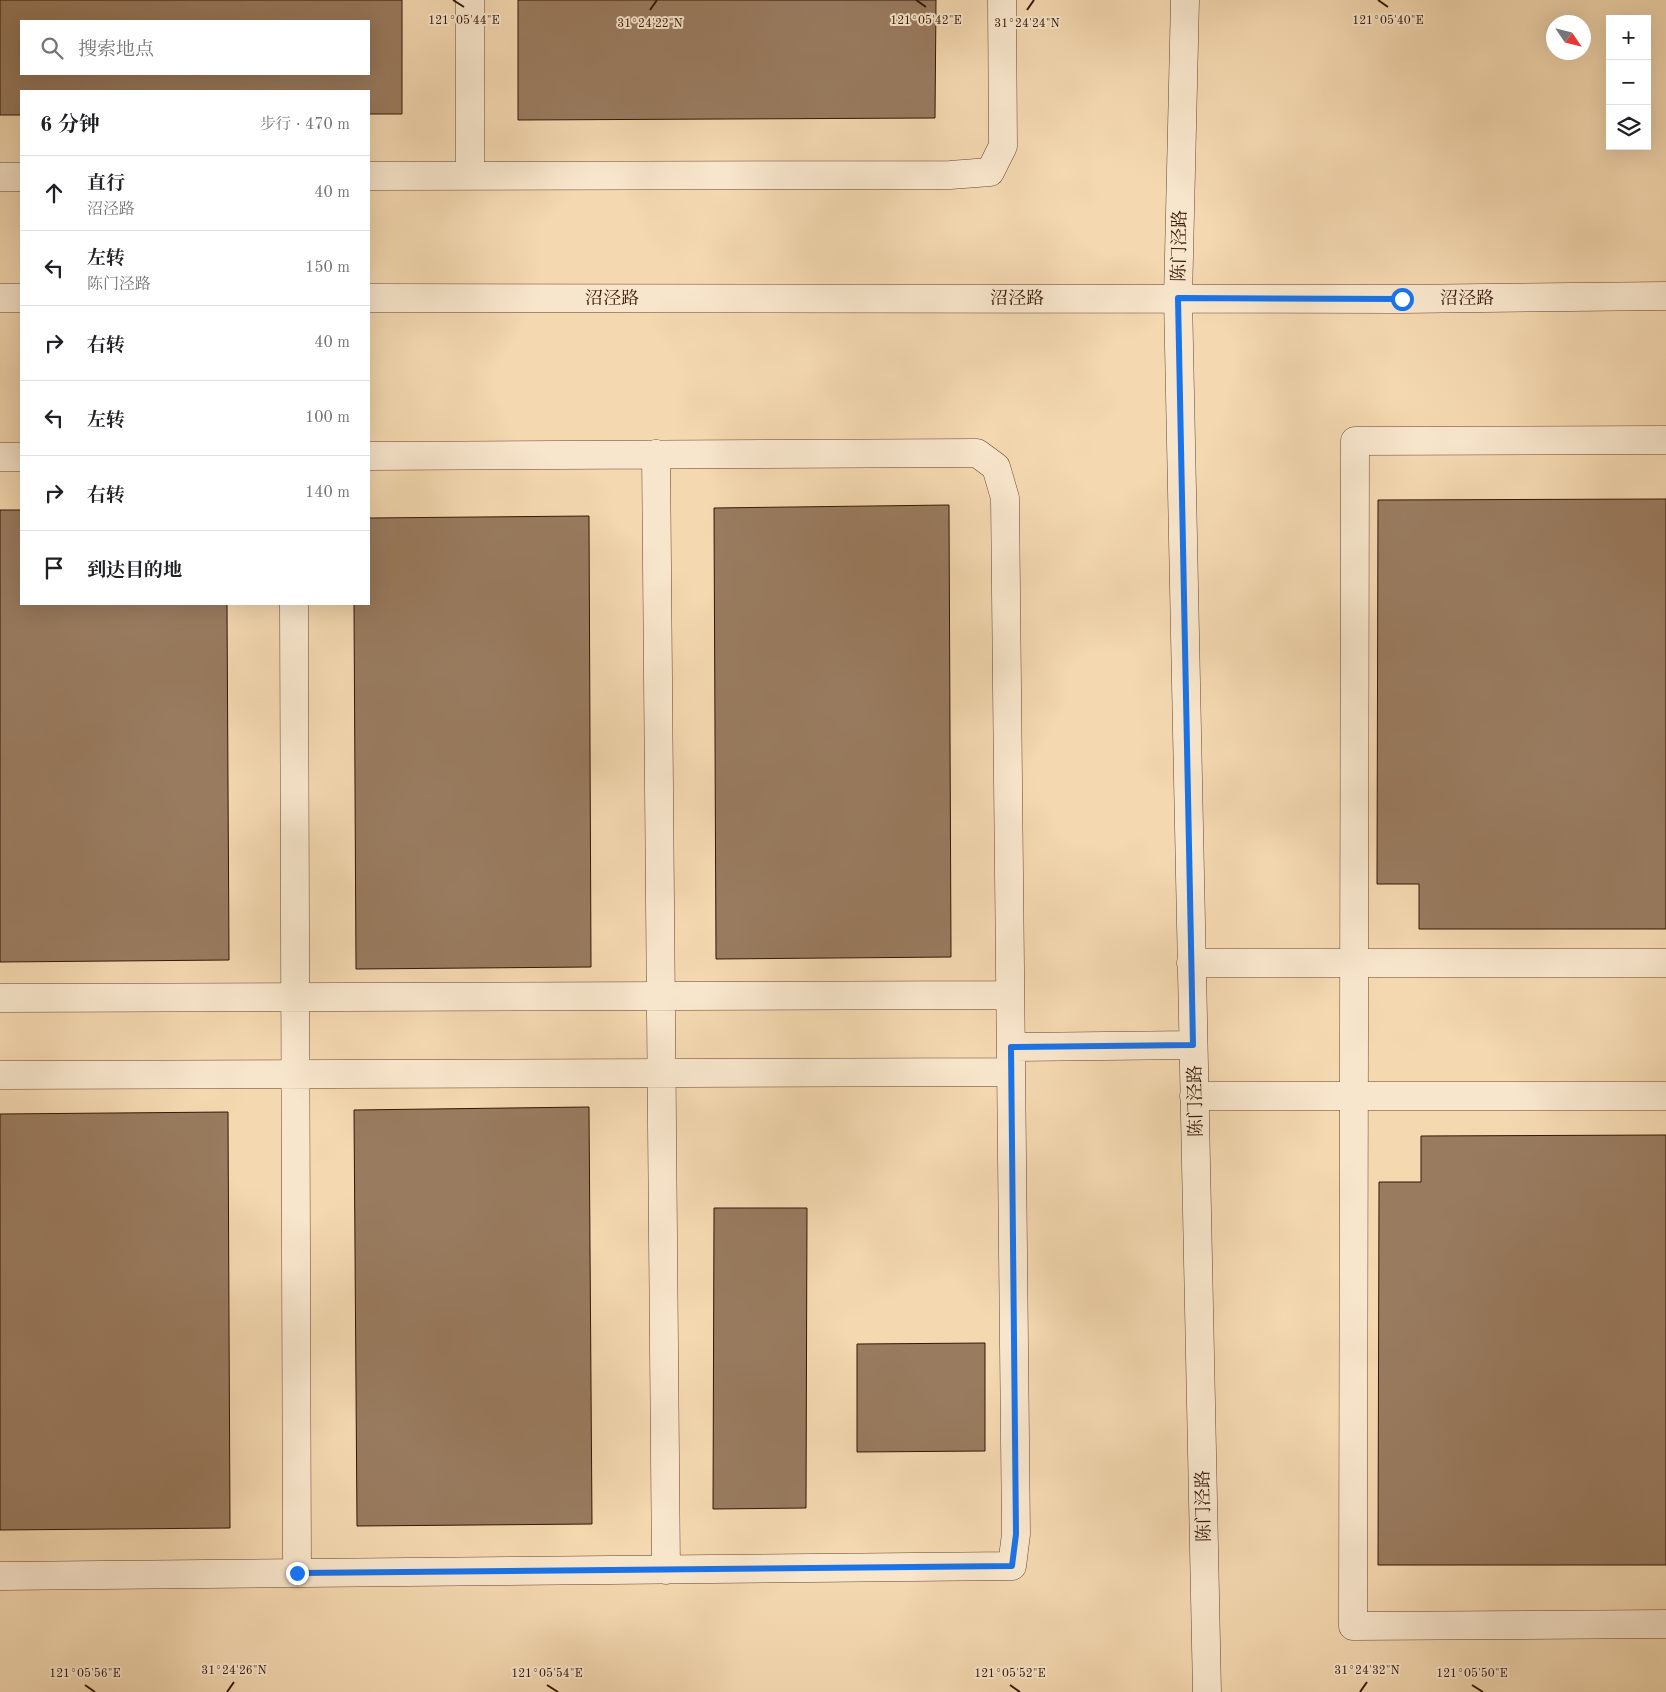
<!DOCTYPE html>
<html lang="zh">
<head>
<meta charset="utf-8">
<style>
  body { margin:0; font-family:"Old Standard TT","Noto Serif SC",serif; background:#f6f6f6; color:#202124 }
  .controls { position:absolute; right:15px; top:15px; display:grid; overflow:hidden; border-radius:0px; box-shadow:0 5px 20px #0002 }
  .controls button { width:45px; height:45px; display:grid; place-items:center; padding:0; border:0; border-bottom:1px solid #e0e0e0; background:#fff; color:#202124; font:25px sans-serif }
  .compass { position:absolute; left:1546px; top:15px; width:45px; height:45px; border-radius:50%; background:#fff; box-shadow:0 5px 20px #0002; rotate:125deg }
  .stop { position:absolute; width:15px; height:15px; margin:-11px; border:4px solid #1a73e8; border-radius:50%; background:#fff }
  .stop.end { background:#1a73e8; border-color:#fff; box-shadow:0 1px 5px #0008 }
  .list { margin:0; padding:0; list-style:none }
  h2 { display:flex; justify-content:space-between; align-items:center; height:65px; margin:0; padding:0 20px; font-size:21px }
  h2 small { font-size:16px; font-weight:400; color:#757577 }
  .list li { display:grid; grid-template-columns:32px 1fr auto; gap:15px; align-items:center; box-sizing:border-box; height:75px; padding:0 20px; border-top:1px solid #e0e0e0 }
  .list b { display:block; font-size:19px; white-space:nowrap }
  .list p { margin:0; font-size:16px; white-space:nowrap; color:#757577 }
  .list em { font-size:16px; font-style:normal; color:#757577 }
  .icon { flex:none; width:28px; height:28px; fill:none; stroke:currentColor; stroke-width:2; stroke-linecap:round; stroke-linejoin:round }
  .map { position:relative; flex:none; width:1666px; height:1692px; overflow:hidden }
  .search { position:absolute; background:#fff; box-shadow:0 5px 20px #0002; left:20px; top:20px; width:350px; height:55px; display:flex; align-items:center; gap:12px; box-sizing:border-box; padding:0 18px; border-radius:0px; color:#757577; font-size:19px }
  .panel { position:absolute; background:#fff; box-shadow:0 5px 20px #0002; left:20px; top:90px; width:350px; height:515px; border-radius:0px }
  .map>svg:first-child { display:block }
</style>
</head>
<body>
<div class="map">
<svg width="1666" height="1692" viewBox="0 0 1666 1692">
  <rect width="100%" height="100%" fill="#f4d8b0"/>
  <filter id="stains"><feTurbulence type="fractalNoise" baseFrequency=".004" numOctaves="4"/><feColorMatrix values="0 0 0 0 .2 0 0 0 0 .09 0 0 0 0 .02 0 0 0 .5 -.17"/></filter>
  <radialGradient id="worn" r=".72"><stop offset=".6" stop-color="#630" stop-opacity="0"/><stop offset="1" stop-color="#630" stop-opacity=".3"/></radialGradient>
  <path fill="#997b5f" stroke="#371607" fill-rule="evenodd" d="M0,0H402V114H369V91H21V115H0ZM21,21H369V74H21Z
    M518,0H936L935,118L518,120Z
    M1666,499V929H1419V884H1377L1378,500Z
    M949,505L951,957L716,959L714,508Z
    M0,510H21V604H227L229,960L0,962Z
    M589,516L591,967L356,969L354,604H369V518Z
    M589,1107L592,1524L357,1526L354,1110Z
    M228,1112L230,1528L0,1530V1114Z
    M1666,1135V1565H1378L1379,1182H1421V1136Z
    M714,1208H807L806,1508L713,1509Z
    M985,1343V1451L857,1452V1344Z"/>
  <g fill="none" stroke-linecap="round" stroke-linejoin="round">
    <defs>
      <path id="minor" d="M1185,0L1178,298L1207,1692
        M369,176L950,175L990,172L1003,146L1002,0
        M470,176V0
        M0,177H21
        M0,298H21
        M369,298L1402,299L1666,296
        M1666,440L1355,441L1353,1626L1666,1624
        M656,454L666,1570
        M0,457H21
        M294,604L297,1573
        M1191,963H1666
        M0,998L1010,995
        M1011,1047L1193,1045
        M0,1075L1011,1072
        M1194,1096H1666
        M0,1576L1012,1566L1016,1534L1005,498L996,467L977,453L369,456"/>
    </defs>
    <use href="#minor" stroke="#664631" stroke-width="29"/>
    <use href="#minor" stroke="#f8e6cc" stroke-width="28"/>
  </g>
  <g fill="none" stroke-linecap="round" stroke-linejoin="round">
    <path stroke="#1a73e8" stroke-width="6" d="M297,1573L1012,1566L1016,1534L1011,1047L1193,1045L1178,298L1402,299"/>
  </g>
  <path fill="none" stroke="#371607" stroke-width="2" d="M453,0L464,7M916,0L926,7M1378,0L1388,7M650,10L657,0M1027,10L1034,0M85,1685L95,1692M547,1685L558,1692M1010,1685L1020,1692M1472,1685L1483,1692M227,1692L234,1682M1360,1692L1367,1682"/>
  <g text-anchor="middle" stroke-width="4" stroke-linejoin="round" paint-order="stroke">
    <g font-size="18" fill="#371607" stroke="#f8e6cc">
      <text transform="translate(1179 246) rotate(-89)" y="6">陈门泾路</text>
      <text x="612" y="304">沼泾路</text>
      <text x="1017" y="304">沼泾路</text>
      <text x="1467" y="304">沼泾路</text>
      <text transform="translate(1195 1101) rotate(-91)" y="6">陈门泾路</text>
      <text transform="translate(1203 1506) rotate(-91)" y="6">陈门泾路</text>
    </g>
  </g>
  <g font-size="12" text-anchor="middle" fill="#371607" stroke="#f8e6cc" stroke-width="4" stroke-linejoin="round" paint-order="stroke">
    <text x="464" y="24">121°05'44"E</text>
    <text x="1388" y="24">121°05'40"E</text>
    <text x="926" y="24">121°05'42"E</text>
    <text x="650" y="27">31°24'22"N</text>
    <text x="1027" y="27">31°24'24"N</text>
    <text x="234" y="1674">31°24'26"N</text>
    <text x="1367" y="1674">31°24'32"N</text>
    <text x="85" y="1677">121°05'56"E</text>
    <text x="547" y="1677">121°05'54"E</text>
    <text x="1010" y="1677">121°05'52"E</text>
    <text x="1472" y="1677">121°05'50"E</text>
  </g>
  <rect width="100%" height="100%" filter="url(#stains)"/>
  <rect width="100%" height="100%" fill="url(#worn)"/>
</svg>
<div class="controls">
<button>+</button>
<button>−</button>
<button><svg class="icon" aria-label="layers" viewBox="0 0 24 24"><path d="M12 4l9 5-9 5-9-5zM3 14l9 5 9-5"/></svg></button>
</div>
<svg class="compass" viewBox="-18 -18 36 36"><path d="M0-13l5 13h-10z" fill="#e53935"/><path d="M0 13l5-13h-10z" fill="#757577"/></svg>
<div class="stop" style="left:1402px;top:299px"></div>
<div class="stop end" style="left:297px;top:1573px"></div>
<div class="search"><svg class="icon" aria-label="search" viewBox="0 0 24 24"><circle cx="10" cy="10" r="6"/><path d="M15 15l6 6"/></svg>搜索地点</div>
<section class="panel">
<h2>6 分钟<small>步行 · 470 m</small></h2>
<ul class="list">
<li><svg class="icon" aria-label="ahead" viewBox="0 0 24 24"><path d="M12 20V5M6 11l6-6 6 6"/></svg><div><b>直行</b><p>沼泾路</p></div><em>40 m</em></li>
<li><svg class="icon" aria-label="left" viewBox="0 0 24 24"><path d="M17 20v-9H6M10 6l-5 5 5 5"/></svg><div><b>左转</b><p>陈门泾路</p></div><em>150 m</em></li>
<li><svg class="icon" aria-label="right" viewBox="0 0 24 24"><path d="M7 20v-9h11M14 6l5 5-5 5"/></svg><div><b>右转</b></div><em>40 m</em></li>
<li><svg class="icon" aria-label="left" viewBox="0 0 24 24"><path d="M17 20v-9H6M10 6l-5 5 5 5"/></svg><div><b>左转</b></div><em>100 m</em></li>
<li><svg class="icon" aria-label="right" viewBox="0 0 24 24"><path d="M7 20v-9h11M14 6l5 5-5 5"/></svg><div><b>右转</b></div><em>140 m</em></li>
<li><svg class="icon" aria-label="arrive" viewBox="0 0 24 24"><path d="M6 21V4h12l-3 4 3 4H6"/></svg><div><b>到达目的地</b></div></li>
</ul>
</section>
</div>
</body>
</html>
